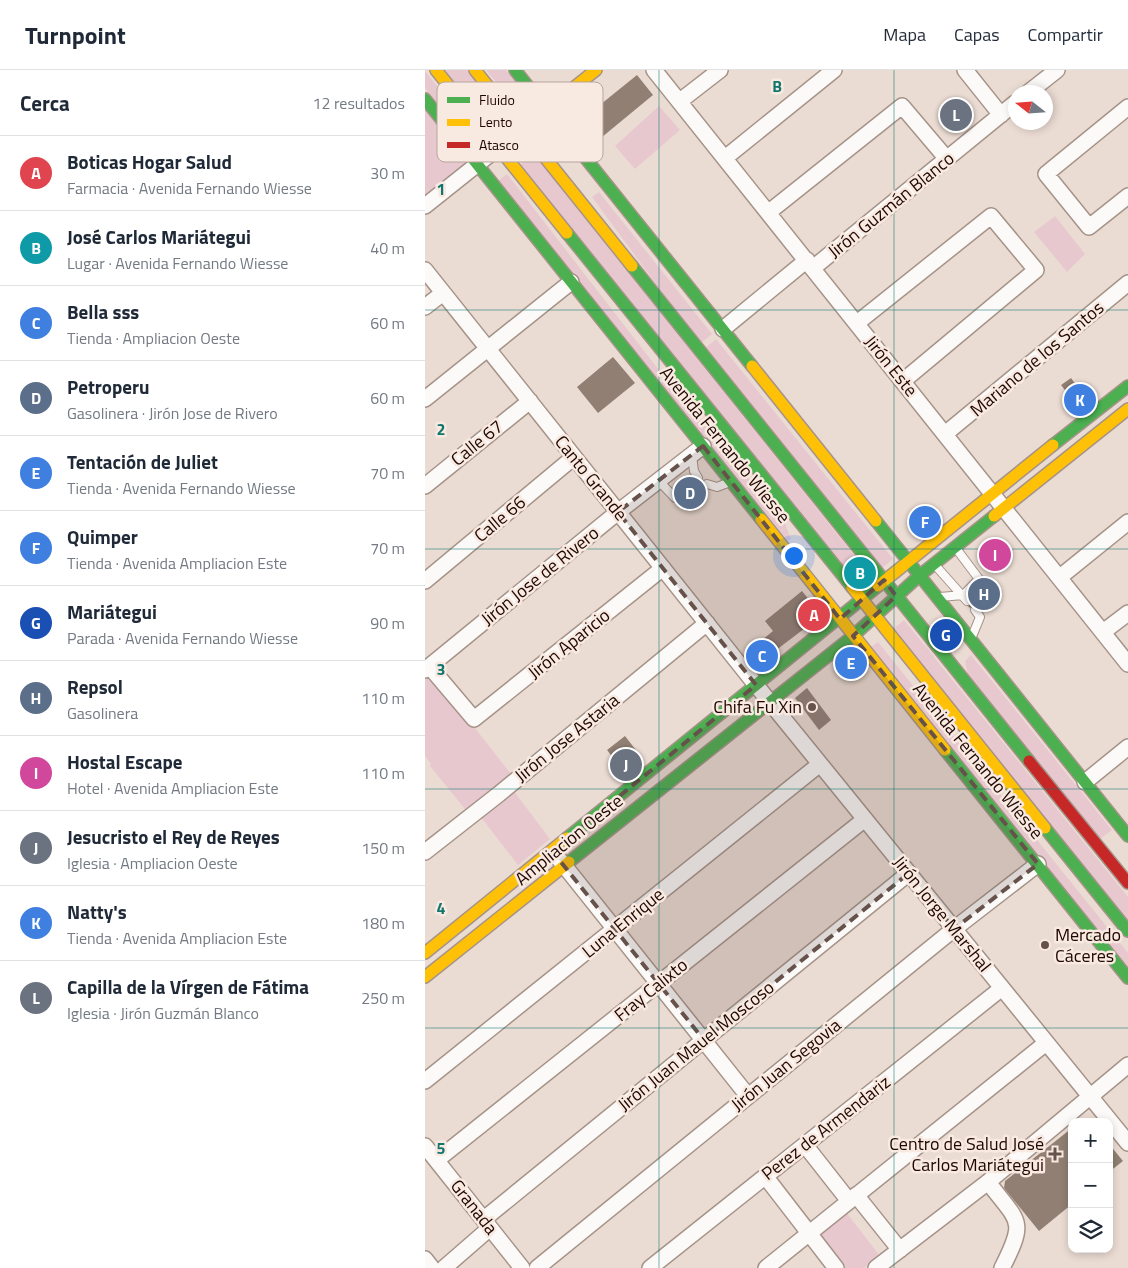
<!DOCTYPE html>
<html lang="es">
<head>
<meta charset="utf-8">
<style>
  body { margin:0; font-family:"Titillium Web",sans-serif; background:#f6f6f7; color:#1f2937 }
  .controls { position:absolute; right:15px; bottom:15px; display:grid; overflow:hidden; border-radius:10px; box-shadow:0 2px 8px #0003 }
  .controls button { width:45px; height:45px; display:grid; place-items:center; padding:0; border:0; border-bottom:1px solid #e0e1e3; background:#fff; color:#1f2937; font:25px sans-serif }
  .compass { position:absolute; left:583px; top:15px; width:45px; height:45px; border-radius:50%; background:#fff; box-shadow:0 2px 8px #0003; rotate:287deg }
  .you { position:absolute; left:368px; top:485px; width:18px; height:18px; margin:-12px; border:4px solid #fff; border-radius:50%; background:#1a73e8; box-shadow:0 0 0 8px #1a73e833 }
  .badge { display:grid; place-items:center; width:32px; height:32px; border-radius:50%; background:#d93025; color:#fff; font-size:16px; font-weight:700 }
  .pin { position:absolute; translate:-50% -50%; border:2px solid #fff; box-shadow:0 1px 5px #0006 }
  .list { margin:0; padding:0; list-style:none }
  h2 { display:flex; justify-content:space-between; align-items:center; height:65px; margin:0; padding:0 20px; font-size:21px }
  h2 small { font-size:16px; font-weight:400; color:#747a83 }
  .list li { display:grid; grid-template-columns:32px 1fr auto; gap:15px; align-items:center; box-sizing:border-box; height:75px; padding:0 20px; border-top:1px solid #e0e1e3 }
  .list b { display:block; font-size:19px; white-space:nowrap }
  .list p { margin:0; font-size:16px; white-space:nowrap; color:#747a83 }
  .list em { font-size:16px; font-style:normal; color:#747a83 }
  .icon { flex:none; width:28px; height:28px; fill:none; stroke:currentColor; stroke-width:2; stroke-linecap:round; stroke-linejoin:round }
  .map { position:relative; flex:none; width:703px; height:1198px; overflow:hidden }
  header { display:flex; align-items:center; gap:30px; box-sizing:border-box; height:70px; padding:0 25px; background:#fff; border-bottom:1px solid #e0e1e3 }
  header strong { font-size:24px }
  nav { display:flex; gap:28px; margin-inline-start:auto; font-size:18px }
  main { display:flex }
  aside { flex:1; background:#fff }
  .map>svg:first-child { display:block }
</style>
</head>
<body>
<header>
<strong>Turnpoint</strong>
<nav><a>Mapa</a><a>Capas</a><a>Compartir</a></nav>
</header>
<main>
<aside>
<h2>Cerca<small>12 resultados</small></h2>
<ul class="list">
<li><span class="badge" style="background:#e0444e">A</span><div><b>Boticas Hogar Salud</b><p>Farmacia · Avenida Fernando Wiesse</p></div><em>30 m</em></li>
<li><span class="badge" style="background:#0f9aa8">B</span><div><b>José Carlos Mariátegui</b><p>Lugar · Avenida Fernando Wiesse</p></div><em>40 m</em></li>
<li><span class="badge" style="background:#3f7fe0">C</span><div><b>Bella sss</b><p>Tienda · Ampliacion Oeste</p></div><em>60 m</em></li>
<li><span class="badge" style="background:#5c6f8a">D</span><div><b>Petroperu</b><p>Gasolinera · Jirón Jose de Rivero</p></div><em>60 m</em></li>
<li><span class="badge" style="background:#3f7fe0">E</span><div><b>Tentación de Juliet</b><p>Tienda · Avenida Fernando Wiesse</p></div><em>70 m</em></li>
<li><span class="badge" style="background:#3f7fe0">F</span><div><b>Quimper</b><p>Tienda · Avenida Ampliacion Este</p></div><em>70 m</em></li>
<li><span class="badge" style="background:#1a4fb4">G</span><div><b>Mariátegui</b><p>Parada · Avenida Fernando Wiesse</p></div><em>90 m</em></li>
<li><span class="badge" style="background:#5c6f8a">H</span><div><b>Repsol</b><p>Gasolinera</p></div><em>110 m</em></li>
<li><span class="badge" style="background:#d1479c">I</span><div><b>Hostal Escape</b><p>Hotel · Avenida Ampliacion Este</p></div><em>110 m</em></li>
<li><span class="badge" style="background:#6b7280">J</span><div><b>Jesucristo el Rey de Reyes</b><p>Iglesia · Ampliacion Oeste</p></div><em>150 m</em></li>
<li><span class="badge" style="background:#3f7fe0">K</span><div><b>Natty's</b><p>Tienda · Avenida Ampliacion Este</p></div><em>180 m</em></li>
<li><span class="badge" style="background:#6b7280">L</span><div><b>Capilla de la Vírgen de Fátima</b><p>Iglesia · Jirón Guzmán Blanco</p></div><em>250 m</em></li>
</ul>
</aside>
<div class="map">
<svg width="703" height="1198" viewBox="0 0 703 1198">
  <rect width="100%" height="100%" fill="#ebdcd3"/>
  <path fill="#e7c8cf" d="M17,0H42L86,57L71,67Z
    M61,0H81L110,36L99,46Z
    M0,1L20,26L11,33L0,18Z
    M234,36L255,60L210,99L190,76Z
    M0,39L43,93L0,128Z
    M108,83L451,513L437,528L95,95Z
    M82,104L237,304L228,311L73,111Z
    M174,122L287,264L275,274L167,127Z
    M630,146L660,184L642,202L609,162Z
    M291,269L468,489L456,499L279,279Z
    M241,308L359,451L366,469L361,472L232,316Z
    M479,550L703,827V860L463,563Z
    M453,572L703,883V896L443,579Z
    M546,585L687,760L675,769L543,605L540,591Z
    M4,607L50,658L89,708L44,744L5,696L6,694L0,686V608Z
    M88,720L125,769L93,795L55,746Z
    M421,1142L455,1186L439,1198H420L393,1163Z"/>
  <path fill="#917f73" d="M212,5L228,25L171,72L155,51Z
    M188,287L210,313L173,343L152,317Z
    M646,308L662,330L653,337L636,315Z
    M260,408L261,411L255,419L251,414Z
    M277,412L279,419L273,428L278,436L263,427L273,414Z
    M561,516L569,525L555,537L549,535L545,538L543,536L547,533L546,527Z
    M377,521L393,541L392,549L330,596L320,584L348,561L340,551Z
    M382,618L406,650L394,660L370,628Z
    M200,666L217,688L199,702L182,680Z
    M647,1058V1134L614,1161L579,1118L580,1111Z
    M684,1074L698,1091L684,1102Z"/>
  <g fill="none" stroke-linecap="round" stroke-linejoin="round">
    <defs>
      <path id="lane" d="M267,386L269,401L273,408
        M234,411L250,428C260,427 266,413 271,405
        M282,414L292,417L305,412
        M510,495L542,531
        M515,527L538,525L554,509L530,477
        M546,569L555,547L550,540"/>
      <path id="street" d="M229,0L703,594
        M540,0L576,45
        M604,22L632,0
        M255,31L295,0
        M703,37L621,104L664,157L703,126
        M300,88L409,0
        M0,136L74,77
        M344,142L477,36L522,89
        M388,198L590,33
        M0,200L331,615L703,1073
        M0,237L18,223
        M432,253L566,146L611,200L478,311
        M298,259L382,190
        M0,329L146,212
        M520,364L703,213
        M0,416L105,331
        M635,507L703,452
        M0,511L149,387
        M678,562L703,543
        M5,597L49,649L238,498
        M0,600L193,442L278,376
        M660,712L703,677
        M0,782L74,724L282,553
        M134,789L323,1026
        M0,1011L395,694
        M380,1075L424,1131
        M0,1076L97,1198
        M12,1090L440,749
        M340,1106L411,1198
        M563,1112C594,1153 602,1149 577,1198
        M431,1125L475,1180
        M59,1149L484,803
        M0,1189L7,1198
        M19,1198L65,1158
        M112,1198L529,859L613,794
        M225,1198L577,918
        M341,1198L621,973
        M451,1198L563,1112L703,995"/>
      <path id="fast" d="M90,0L327,296
        M0,29L336,449
        M142,163L427,517
        M207,196L604,691
        M628,375L703,316
        M451,451L703,766
        M520,680L703,908
        M620,758L703,861
        M142,768L453,516
        M144,792L428,566L494,506L569,446"/>
      <path id="slow" d="M11,0L142,163
        M50,0L207,196
        M74,77L171,0
        M327,296L451,451
        M569,446L703,339
        M336,449L520,680
        M453,516L628,375
        M427,517L620,758
        M0,883L142,768
        M0,907L144,792"/>
      <path id="jam" d="M604,691L703,813"/>
    </defs>
    <use href="#lane" stroke="#a69388" stroke-width="10"/>
    <use href="#street" stroke="#a69388" stroke-width="18"/>
    <use href="#fast" stroke="#a69388" stroke-width="14"/>
    <use href="#slow" stroke="#a69388" stroke-width="14"/>
    <use href="#jam" stroke="#a69388" stroke-width="14"/>
    <use href="#lane" stroke="#fcfaf8" stroke-width="8"/>
    <use href="#street" stroke="#fcfaf8" stroke-width="15"/>
    <use href="#fast" stroke="#4caf50" stroke-width="11"/>
    <use href="#slow" stroke="#ffc107" stroke-width="11"/>
    <use href="#jam" stroke="#c62828" stroke-width="11"/>
  </g>
  <path fill="#66524a" fill-opacity="0.2" stroke="#66524a" stroke-width="4" stroke-dasharray="10 6" stroke-linejoin="round" d="M278,376L415,549L459,510L471,526L428,566L613,794L529,859L484,803L279,970L127,781L331,615L193,442Z"/>
  <path fill="none" stroke="#0f766e" stroke-width="1" stroke-opacity="0.55" d="M234,0V1198M469,0V1198M0,240H703M0,479H703M0,719H703M0,958H703"/>
  <g fill="#66524a" stroke="#f8e9e1" stroke-width="2">
    <circle cx="387" cy="637" r="5"/>
    <circle cx="620" cy="875" r="5"/>
    <path d="M627.5 1076.5h5v5h5v5h-5v5h-5v-5h-5v-5h5z"/>
  </g>
  <g text-anchor="middle" stroke-width="5" stroke-linejoin="round" paint-order="stroke">
    <g font-size="18" fill="#1f0700" stroke="#f8e9e1">
      <text transform="translate(466 135) rotate(-39)" y="6">Jirón Guzmán Blanco</text>
      <text transform="translate(612 289) rotate(-40)" y="6">Mariano de los Santos</text>
      <text transform="translate(466 296) rotate(51)" y="6">Jirón Este</text>
      <text transform="translate(52 373) rotate(-39)" y="6">Calle 67</text>
      <text transform="translate(300 375) rotate(51)" y="6">Avenida Fernando Wiesse</text>
      <text transform="translate(166 408) rotate(51)" y="6">Canto Grande</text>
      <text transform="translate(75 449) rotate(-40)" y="6">Calle 66</text>
      <text transform="translate(115 506) rotate(-39)" y="6">Jirón Jose de Rivero</text>
      <text transform="translate(144 574) rotate(-39)" y="6">Jirón Aparicio</text>
      <text transform="translate(142 668) rotate(-39)" y="6">Jirón Jose Astaria</text>
      <text transform="translate(553 691) rotate(51)" y="6">Avenida Fernando Wiesse</text>
      <text transform="translate(144 770) rotate(-39)" y="6">Ampliacion Oeste</text>
      <text transform="translate(517 844) rotate(51)" y="6">Jirón Jorge Marshal</text>
      <text transform="translate(198 853) rotate(-39)" y="6">Luna Enrique</text>
      <text transform="translate(226 920) rotate(-39)" y="6">Fray Calixto</text>
      <text transform="translate(271 976) rotate(-39)" y="6">Jirón Juan Mauel Moscoso</text>
      <text transform="translate(361 995) rotate(-39)" y="6">Jirón Juan Segovia</text>
      <text transform="translate(401 1058) rotate(-38)" y="6">Perez de Armendariz</text>
      <text transform="translate(49 1137) rotate(52)" y="6">Granada</text>
    </g>
    <g font-size="18" fill="#1f0700" stroke="#f8e9e1" text-anchor="end">
      <text x="377" y="643">Chifa Fu Xin</text>
      <text x="630" y="871" text-anchor="start">Mercado<tspan x="630" dy="21">Cáceres</tspan></text>
      <text x="619" y="1080">Centro de Salud José<tspan x="619" dy="21">Carlos Mariátegui</tspan></text>
    </g>
  </g>
  <rect x="12" y="12" width="166" height="80" rx="8" fill="#f8e9e1" stroke="#b7a59e" stroke-width="1"/>
  <rect x="22" y="27" width="23" height="6" fill="#4caf50"/>
  <rect x="22" y="49" width="23" height="7" fill="#ffc107"/>
  <rect x="22" y="72" width="23" height="6" fill="#c62828"/>
  <g font-size="14" fill="#1f0700">
    <text x="54" y="35">Fluido</text>
    <text x="54" y="57">Lento</text>
    <text x="54" y="80">Atasco</text>
  </g>
  <g font-size="16" text-anchor="middle" font-weight="bold" fill="#0f766e" stroke="#f8e9e1" stroke-width="5" stroke-linejoin="round" paint-order="stroke">
    <text x="352" y="22">B</text>
    <text x="16" y="125">1</text>
    <text x="16" y="365">2</text>
    <text x="16" y="605">3</text>
    <text x="16" y="844">4</text>
    <text x="16" y="1084">5</text>
  </g>
</svg>
<div class="controls">
<button>+</button>
<button>−</button>
<button><svg class="icon" aria-label="layers" viewBox="0 0 24 24"><path d="M12 4l9 5-9 5-9-5zM3 14l9 5 9-5"/></svg></button>
</div>
<svg class="compass" viewBox="-18 -18 36 36"><path d="M0-13l5 13h-10z" fill="#e53935"/><path d="M0 13l5-13h-10z" fill="#747a83"/></svg>
<div class="you"></div>
<div class="pin badge" style="left:389px;top:545px;background:#e0444e">A</div>
<div class="pin badge" style="left:435px;top:503px;background:#0f9aa8">B</div>
<div class="pin badge" style="left:337px;top:586px;background:#3f7fe0">C</div>
<div class="pin badge" style="left:265px;top:423px;background:#5c6f8a">D</div>
<div class="pin badge" style="left:426px;top:593px;background:#3f7fe0">E</div>
<div class="pin badge" style="left:500px;top:452px;background:#3f7fe0">F</div>
<div class="pin badge" style="left:521px;top:565px;background:#1a4fb4">G</div>
<div class="pin badge" style="left:559px;top:524px;background:#5c6f8a">H</div>
<div class="pin badge" style="left:570px;top:485px;background:#d1479c">I</div>
<div class="pin badge" style="left:201px;top:695px;background:#6b7280">J</div>
<div class="pin badge" style="left:655px;top:330px;background:#3f7fe0">K</div>
<div class="pin badge" style="left:531px;top:45px;background:#6b7280">L</div>
</div>
</main>
</body>
</html>
